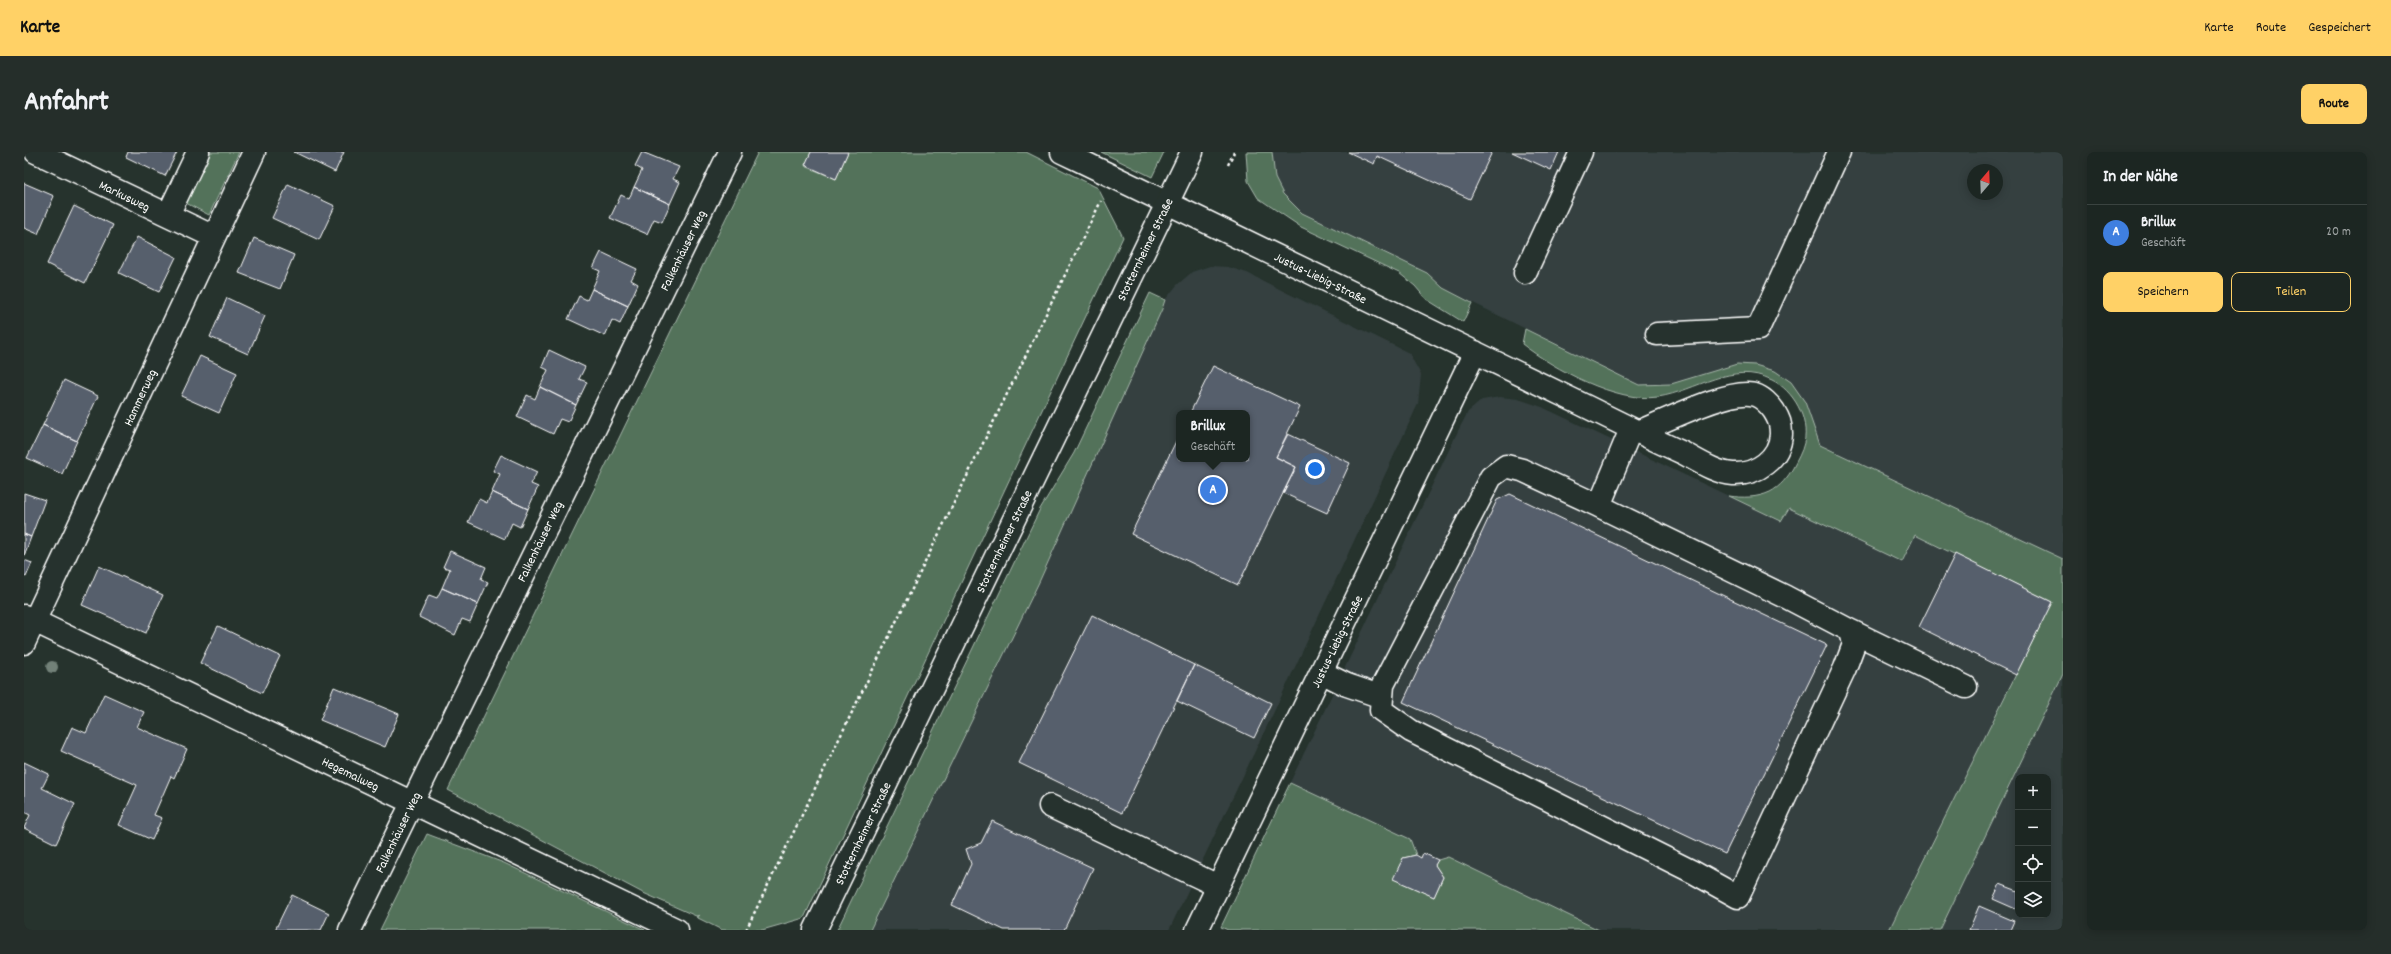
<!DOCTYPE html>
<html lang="de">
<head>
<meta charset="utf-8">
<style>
  body { margin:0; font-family:Dekko,sans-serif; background:#252e2a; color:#f1f3f6 }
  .controls { position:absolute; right:12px; bottom:12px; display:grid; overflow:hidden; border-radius:8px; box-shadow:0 2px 10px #0003 }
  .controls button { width:36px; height:36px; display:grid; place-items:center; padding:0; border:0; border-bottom:1px solid #3a4340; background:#1c2622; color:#f1f3f6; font:20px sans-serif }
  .compass { position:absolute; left:1943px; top:12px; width:36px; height:36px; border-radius:50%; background:#1c2622; box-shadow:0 2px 10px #0003; rotate:19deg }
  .you { position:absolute; left:1291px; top:317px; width:14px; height:14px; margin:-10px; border:3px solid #fff; border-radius:50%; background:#1a73e8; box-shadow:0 0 0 6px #1a73e833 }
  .badge { display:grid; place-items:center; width:26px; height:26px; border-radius:50%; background:#ffd166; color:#fff; font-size:13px; font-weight:700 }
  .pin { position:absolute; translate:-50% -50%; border:2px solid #fff; box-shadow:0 1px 4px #0006 }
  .popup { position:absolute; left:1152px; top:258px; width:74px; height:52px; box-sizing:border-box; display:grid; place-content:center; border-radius:8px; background:#1c2622; filter:drop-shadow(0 1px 3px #0005); font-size:13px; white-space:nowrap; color:#a0a5a5 }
  .popup b { font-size:15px; color:#f1f3f6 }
  .popup::after { content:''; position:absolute; left:50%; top:100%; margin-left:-8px; border:8px solid transparent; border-top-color:#1c2622 }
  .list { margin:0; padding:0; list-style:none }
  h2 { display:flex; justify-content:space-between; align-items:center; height:52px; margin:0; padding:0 16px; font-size:17px }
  h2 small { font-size:13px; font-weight:400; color:#a0a5a5 }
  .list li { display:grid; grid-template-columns:26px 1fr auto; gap:12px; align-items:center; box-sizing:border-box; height:56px; padding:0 16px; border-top:1px solid #3a4340 }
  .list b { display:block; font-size:15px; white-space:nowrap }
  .list p { margin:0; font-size:13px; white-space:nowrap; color:#a0a5a5 }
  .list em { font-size:13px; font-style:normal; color:#a0a5a5 }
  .actions { display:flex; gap:8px; padding:12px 16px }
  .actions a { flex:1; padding:9px 0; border:1px solid #ffd166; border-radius:8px; text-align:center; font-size:14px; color:#ffd166 }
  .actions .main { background:#ffd166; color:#111 }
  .icon { flex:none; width:22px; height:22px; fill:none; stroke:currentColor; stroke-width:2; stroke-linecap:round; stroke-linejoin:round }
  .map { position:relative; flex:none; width:2039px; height:778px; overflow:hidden; border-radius:8px }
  header { display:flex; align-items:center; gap:24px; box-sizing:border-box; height:56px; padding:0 20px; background:#ffd166; color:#111 }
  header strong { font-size:19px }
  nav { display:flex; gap:22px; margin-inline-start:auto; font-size:14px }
  .intro { display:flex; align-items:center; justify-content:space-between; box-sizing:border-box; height:96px; padding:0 24px }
  h1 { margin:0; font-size:28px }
  .button { padding:10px 18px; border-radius:8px; background:#ffd166; color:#111; font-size:14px; font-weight:700 }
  main { display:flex; gap:24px; padding:0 24px }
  aside { flex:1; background:#1c2622; border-radius:8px; box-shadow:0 2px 10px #0003 }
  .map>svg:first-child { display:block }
</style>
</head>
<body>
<header>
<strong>Karte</strong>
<nav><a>Karte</a><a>Route</a><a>Gespeichert</a></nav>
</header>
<div class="intro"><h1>Anfahrt</h1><a class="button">Route</a></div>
<main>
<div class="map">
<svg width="2039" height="778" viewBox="0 0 2039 778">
  <rect width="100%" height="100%" fill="#26332d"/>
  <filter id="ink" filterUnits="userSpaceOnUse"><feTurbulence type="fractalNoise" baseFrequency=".025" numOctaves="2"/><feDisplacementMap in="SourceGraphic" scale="8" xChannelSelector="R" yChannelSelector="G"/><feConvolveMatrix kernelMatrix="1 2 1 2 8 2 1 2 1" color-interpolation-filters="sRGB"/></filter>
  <g filter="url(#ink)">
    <path fill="#354040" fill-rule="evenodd" d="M1248,0H2039V778H1204L1197,775L1434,279L1444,260L1458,248L1476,245L1494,247L1518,255L1757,369L1796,293L1767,230L1713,212L1647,232L1615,233L1419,136L1403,121L1278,61L1259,42L1251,26ZM1949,18H1973V42H1949ZM1994,625H2024V763H1994Z
      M1186,114L1204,115L1223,121L1385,201L1397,223L1394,252L1257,545L1145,778H846L1016,428L1141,148L1153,133L1168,120ZM1155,261H1223V307H1155Z"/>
    <path fill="#52725a" stroke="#a8b8ac" d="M184,0H215L185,63L160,50Z
      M734,0H787L781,14L812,27L824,0H1002L1074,36L1099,85L780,766L738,778H698L672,765L676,763L672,764L617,740L424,638Z
      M1077,0H1140L1128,25Z
      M1222,0H1248L1251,26L1259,42L1278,61L1403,121L1419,136L1448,151L1439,170L1402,147L1391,134L1375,121L1277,75L1234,46L1224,29Z
      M1126,141L1141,148L1138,157L1016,428L846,778H813L1016,357L1050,301Z
      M1501,177L1615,233L1647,232L1713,212L1731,213L1751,219L1767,230L1781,250L1796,293L2039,407V522L1916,778H1865L2028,450L1891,383L1878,410L1765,356L1757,369L1705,344C1719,346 1733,346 1746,340C1756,335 1764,325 1769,316C1773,308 1778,300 1780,291C1786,267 1769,238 1748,228C1708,208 1673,239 1634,245C1593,251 1530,217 1498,192Z
      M1266,631L1386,687L1392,703L1379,706L1370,727L1410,745L1419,725L1411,713L1414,708L1424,705L1575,778H1204L1197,775Z
      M403,682L480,711L621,778H356Z"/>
    <path fill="#575e6c" stroke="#fff" d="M104,0H153L141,24L102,5Z
      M270,0H320L311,20Z
      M618,0L655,15L649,27L656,30L646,52L610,35L618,18L611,14Z
      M787,0H824L812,27L781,13Z
      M1324,0H1468L1446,47L1353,4L1350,12Z
      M1488,0H1535L1527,18Z
      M0,31L30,44L14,82L0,76Z
      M264,32L311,54L295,88L248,66Z
      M610,35L646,52L638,70L630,67L623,82L586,66L597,43L605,47Z
      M50,54L89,73L61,131L23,112Z
      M113,85L152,105L135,140L95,121Z
      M230,86L270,103L256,137L215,121Z
      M577,100L613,117L607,128L614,132L604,154L568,137L576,119L569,116Z
      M568,137L604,154L596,172L588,168L581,184L544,167L555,144L563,148Z
      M203,146L241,164L224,202L186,185Z
      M525,198L561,215L555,227L563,230L552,253L516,235L524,218L518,215Z
      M176,204L213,221L195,261L157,244Z
      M1189,214L1276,255L1252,305L1272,315L1214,433L1107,382L1155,283V307H1223V261H1166Z
      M40,228L74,244L53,289L19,273Z
      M516,235L552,253L544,270L536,267L529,282L493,265L503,243L511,247Z
      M19,273L53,289L38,322L3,306Z
      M1264,282L1326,311L1303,361L1259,341L1272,315L1252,305Z
      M477,303L513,320L507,332L514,335L504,357L468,340L476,322L469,319Z
      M468,340L504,357L496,375L488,371L481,387L444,370L455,347L463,351Z
      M0,341L21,348L7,385L0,382Z
      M1486,342L1803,493L1701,702L1379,550L1473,348Z
      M0,382L7,385L0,404Z
      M426,399L462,415L457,427L464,430L454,452L418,436L426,417L419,415Z
      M1931,402L2028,450L1992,523L1895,475Z
      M0,408L8,411L2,425L0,424Z
      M75,414L139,443L122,481L58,453Z
      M418,436L454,452L446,470L438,467L431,483L395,465L405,443L413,446Z
      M1068,463L1170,513L1098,661L995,611Z
      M194,474L256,504L238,541L176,511Z
      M1170,513L1247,551L1230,586L1153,549Z
      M310,535L375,562L361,595L296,568Z
      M80,542L120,560L113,575L163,597L150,626L147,624L130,663L138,666L128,688L95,673L113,633L37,599L48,575L62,581Z
      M0,610L25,622L18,636L51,652L32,692L0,676L6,663L0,660Z
      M968,669L1069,716L1040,778H980L928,753L947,712L942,697L957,691Z
      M1399,701L1414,708L1411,713L1419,725L1410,745L1369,727L1379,706L1392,703L1397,706Z
      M1976,732L1994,739V758L1969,747Z
      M268,743L305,761L297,778H251Z
      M1955,754L1990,769L1986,778H1945Z"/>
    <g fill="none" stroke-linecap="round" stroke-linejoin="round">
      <defs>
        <path id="minor" d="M12,0L190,85
          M1038,0C1208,81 1377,164 1547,247C1584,265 1621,284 1659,301C1674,309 1692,321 1709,322C1732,323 1756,307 1757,282C1757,272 1755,267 1750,259C1746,253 1738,245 1731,243C1708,235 1639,270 1614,280
          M144,63L174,0
          M1501,121L1557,0
          M1633,182L1734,177L1815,0
          M1575,354L1498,318L1482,314L1467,325L1359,533L1357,558L1387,579L1669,720L1714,745L1821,516L1830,492L1827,479L1762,445L1575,354L1607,277
          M0,464L653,778
          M1827,479L1942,535
          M0,491L230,0
          M1297,520L1323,533L1358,545
          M1026,654L1194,734
          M326,778L706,0
          M1173,778L1451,200"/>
        <path id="major" d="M791,778L1168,0"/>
      </defs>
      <use href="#minor" stroke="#fff" stroke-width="25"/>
      <use href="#major" stroke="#fff" stroke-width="25"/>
      <path stroke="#fff" stroke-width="2.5" stroke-dasharray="3 3" stroke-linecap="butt" d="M1204,13L1210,0
        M722,778L1077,49"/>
      <use href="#minor" stroke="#26332d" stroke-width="22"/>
      <use href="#major" stroke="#26332d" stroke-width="22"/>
    </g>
    <circle fill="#728178" cx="28" cy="515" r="6"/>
  </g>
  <g text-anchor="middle" stroke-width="3.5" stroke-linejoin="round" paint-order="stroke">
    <g font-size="13" fill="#fff" stroke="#26332d">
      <text transform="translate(101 43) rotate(26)" y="5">Markusweg</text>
      <text transform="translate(1120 97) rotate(-64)" y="5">Stotternheimer Straße</text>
      <text transform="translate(658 98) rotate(-64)" y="5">Falkenhäuser Weg</text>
      <text transform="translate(1297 125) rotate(26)" y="5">Justus-Liebig-Straße</text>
      <text transform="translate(115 245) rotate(-65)" y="5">Hammerweg</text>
      <text transform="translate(515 389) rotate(-64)" y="5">Falkenhäuser Weg</text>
      <text transform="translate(979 389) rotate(-64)" y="5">Stotternheimer Straße</text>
      <text transform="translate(1312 489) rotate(-64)" y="5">Justus-Liebig-Straße</text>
      <text transform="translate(327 621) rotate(26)" y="5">Hegemalweg</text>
      <text transform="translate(373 680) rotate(-64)" y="5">Falkenhäuser Weg</text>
      <text transform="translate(838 681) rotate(-64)" y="5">Stotternheimer Straße</text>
    </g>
  </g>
</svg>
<div class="controls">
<button>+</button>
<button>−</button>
<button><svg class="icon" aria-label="locate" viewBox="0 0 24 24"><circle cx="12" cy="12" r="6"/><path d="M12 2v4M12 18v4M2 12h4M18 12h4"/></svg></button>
<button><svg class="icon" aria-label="layers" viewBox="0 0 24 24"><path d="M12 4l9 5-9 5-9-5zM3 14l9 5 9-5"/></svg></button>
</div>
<svg class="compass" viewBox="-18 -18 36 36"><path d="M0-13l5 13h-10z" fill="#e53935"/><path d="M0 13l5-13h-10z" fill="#a0a5a5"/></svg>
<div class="you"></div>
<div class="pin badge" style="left:1189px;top:338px;background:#3f7fe0">A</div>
<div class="popup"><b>Brillux</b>Geschäft</div>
</div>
<aside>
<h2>In der Nähe<small></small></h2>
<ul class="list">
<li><span class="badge" style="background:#3f7fe0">A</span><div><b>Brillux</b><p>Geschäft</p></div><em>20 m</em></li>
</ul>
<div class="actions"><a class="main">Speichern</a><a>Teilen</a></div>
</aside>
</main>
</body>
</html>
